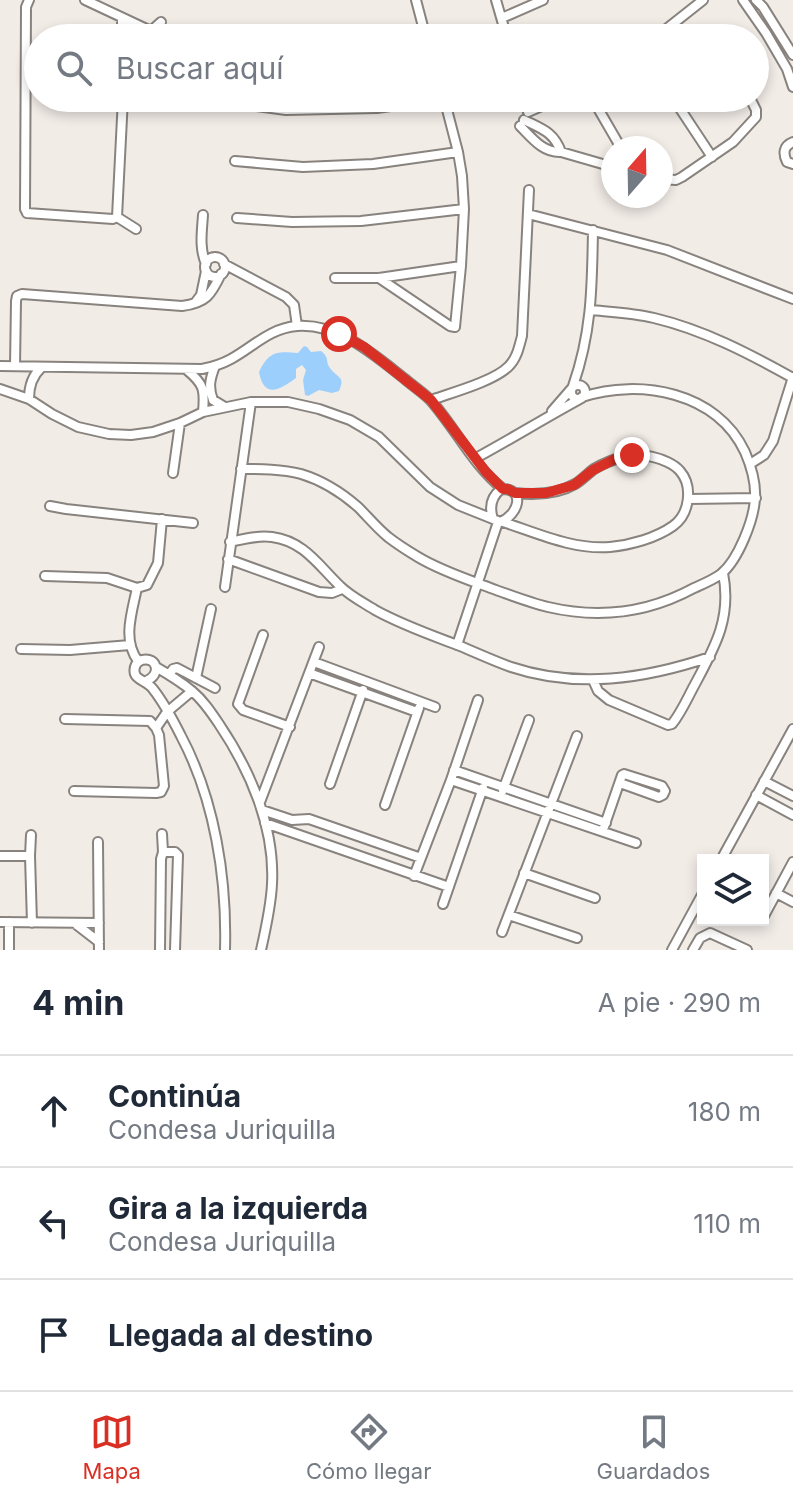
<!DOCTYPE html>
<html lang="es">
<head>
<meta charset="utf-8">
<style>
  body { margin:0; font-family:Inter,sans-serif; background:#f2f2f3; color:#1f2937 }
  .controls { position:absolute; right:24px; bottom:24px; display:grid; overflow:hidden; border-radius:0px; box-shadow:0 4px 12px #0003 }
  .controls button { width:72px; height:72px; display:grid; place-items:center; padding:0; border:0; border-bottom:2px solid #e0e1e3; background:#fff; color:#1f2937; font:40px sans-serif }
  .compass { position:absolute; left:601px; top:136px; width:72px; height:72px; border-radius:50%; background:#fff; box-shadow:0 4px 12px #0003; rotate:20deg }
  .stop { position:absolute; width:24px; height:24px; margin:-18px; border:6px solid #d93025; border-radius:50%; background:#fff }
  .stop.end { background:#d93025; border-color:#fff; box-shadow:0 2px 8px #0008 }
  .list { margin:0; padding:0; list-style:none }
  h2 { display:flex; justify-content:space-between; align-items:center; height:104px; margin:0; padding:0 32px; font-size:34px }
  h2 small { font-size:26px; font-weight:400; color:#747a83 }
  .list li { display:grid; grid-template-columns:52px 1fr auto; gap:24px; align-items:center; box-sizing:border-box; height:112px; padding:0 32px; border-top:2px solid #e0e1e3 }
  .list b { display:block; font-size:30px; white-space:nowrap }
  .list p { margin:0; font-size:26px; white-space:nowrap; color:#747a83 }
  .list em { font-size:26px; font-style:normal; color:#747a83 }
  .icon { flex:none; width:44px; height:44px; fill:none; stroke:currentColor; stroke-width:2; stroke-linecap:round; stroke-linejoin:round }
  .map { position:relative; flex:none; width:793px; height:950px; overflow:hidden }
  .search { position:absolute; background:#fff; box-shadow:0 4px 12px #0003; left:24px; right:24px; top:24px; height:88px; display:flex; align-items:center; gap:20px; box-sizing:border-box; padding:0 28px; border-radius:44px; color:#747a83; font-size:30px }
  .sheet { height:440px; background:#fff }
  nav { display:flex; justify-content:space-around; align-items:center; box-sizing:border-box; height:112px; border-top:2px solid #e0e1e3; background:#fff; font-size:22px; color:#747a83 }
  nav a { display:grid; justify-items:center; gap:4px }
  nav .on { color:#d93025 }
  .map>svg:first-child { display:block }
</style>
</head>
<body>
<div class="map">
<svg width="793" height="950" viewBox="0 0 793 950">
  <rect width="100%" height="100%" fill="#f2ece7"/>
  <path fill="#9dcffc" d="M304,346L307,347L311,352L321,351C330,358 325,361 330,368C337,378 346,376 339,391L332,393L319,390L308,396L305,395L303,380L306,370L302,365L296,369V378C281,389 264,400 259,372C269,351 277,351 298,353Z"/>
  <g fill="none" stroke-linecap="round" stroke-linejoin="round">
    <defs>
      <path id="street" d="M85,0L151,31
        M416,0L426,38
        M496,0L507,38
        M743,0L766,33L787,69L793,87
        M756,0L763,7L793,55
        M502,18L543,0
        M122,19V38
        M151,31L161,22
        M655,38L703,0
        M524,98L528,112
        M592,98L621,148
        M673,98L712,157
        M212,100L286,110L377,108L444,98
        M528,112L560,98
        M520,126C532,138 543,153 561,152C554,132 542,129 524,120
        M793,142C783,146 783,154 787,162L793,164
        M561,152L613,167
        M235,161L303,167L373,164L458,152
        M661,179L676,180L682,177L733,142L756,117V110L750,98
        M27,213L25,209L26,7L29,0
        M27,213L113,219L117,217
        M528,214L667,250L793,299
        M203,215C202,231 199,248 206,264
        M117,217L123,98
        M117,217L136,229
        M237,218L292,222L361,221L464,209
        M205 267a10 10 0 1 1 20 0a10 10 0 1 1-20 0Z
        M224,264L286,297L294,305L297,326
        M335,278H379L461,266
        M379,278L450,326L455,327L461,266L464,209L462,176L458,152L444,98
        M195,303L201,295L206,271
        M591,310C612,312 634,313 654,318C704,330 748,353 793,378
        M0,366L202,369C212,367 222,364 231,359C253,347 270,328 297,326C339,323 374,355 405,379C414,387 426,394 433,403C457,431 474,466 503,489
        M15,366L16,301L17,296L22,294L182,306C206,303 211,295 221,274
        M215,366C210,379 208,387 213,400L223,406
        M187,370C204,384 205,390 203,412
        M571 392a7 7 0 1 1 14 0a7 7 0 1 1-14 0Z
        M573,386C592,332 592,286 593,230
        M0,389L29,399L52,414L78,427L109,434L131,435L153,432L180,423L203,412L251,402H288L319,409L350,420L379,437L430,487L458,505L493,519
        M29,399C29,387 32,376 41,368
        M431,400C451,393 495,381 509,366C517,358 519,347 522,336L529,190
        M552,411L572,388
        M476,458C511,439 545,418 580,399
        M750,464L764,455L773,441L793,377
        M241,469C260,469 282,469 301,474C321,480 342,493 358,507C368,517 377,528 388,537C397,544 408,551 418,557C441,571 472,581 496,590C513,596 531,603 548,607C599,619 648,613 694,588C703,584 713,580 721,574C738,560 754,520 755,498C756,482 751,466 745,452C717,392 640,378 582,397
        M173,473L180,423
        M501,489C527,488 518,516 500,522L493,519C489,507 491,497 501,489Z
        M689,499L756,498
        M50,506L66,509L193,523
        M503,522C537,533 573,550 610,547C631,545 656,538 673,526C690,514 693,486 680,471C674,464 662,459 653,457C633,452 611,459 594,469C587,474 582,480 575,484C558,494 534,495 515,493
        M230,542C244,539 258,535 272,537C304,541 319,566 340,586C350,596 364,603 375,610C402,625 431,635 460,646C477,653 494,661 511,667C577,689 645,679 710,657
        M228,559L319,592L332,593L342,589
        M45,576L107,578L137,588L147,585L158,563L162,519
        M225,587L251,402
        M137,588C132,612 122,640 138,661
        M263,635L238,704L243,710L290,727
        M457,645L498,522
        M21,649L70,650L130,645
        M314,662L435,707
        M156,667C168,674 181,682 192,691C203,700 211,712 219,724C250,770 275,827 272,884C271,906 266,928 261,950
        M309,673L417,712
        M169,675L173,669L177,668L215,688
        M196,678L211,609
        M593,680L598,691L609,700L668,725L672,724C681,713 687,699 694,686C715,647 732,618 723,573
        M146,681C162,675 157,656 142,660C137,661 133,667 135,674C137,680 148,682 153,689C164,703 173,720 181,736C215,800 227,879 225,950
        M65,719L150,721L156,728L159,735L164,786L161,792L156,793L74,791
        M156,728L167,712L192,691
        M454,770L606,823
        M451,780L636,843
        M764,781L793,796
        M330,784L363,690
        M503,790L529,720
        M756,795L793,815
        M260,802L319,647
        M385,805L419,708
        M262,810L292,820L309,819L421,858
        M265,823L449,887
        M604,827L622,775L624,774L662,786L665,791L663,795L659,797L620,783
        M162,834L163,852
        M98,842L99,950
        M0,856H30L32,923
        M30,856L31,835
        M721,860L793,729
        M524,873L595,898
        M414,876L451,780L478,700
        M776,893L793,902
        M443,904L483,788
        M509,915L577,938
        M764,916L793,862
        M0,922L99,923
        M9,922V950
        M77,925L99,942
        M502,932L577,736
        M160,950L161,859L163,852H175L178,855L175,950
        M672,950L703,893
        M693,950L700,938L710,933L747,950"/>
    </defs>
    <use href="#street" stroke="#88837e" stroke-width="12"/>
    <use href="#street" stroke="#fff" stroke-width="8"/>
  </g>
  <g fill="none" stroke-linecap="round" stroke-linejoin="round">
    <path stroke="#d93025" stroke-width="10" d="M339,334L364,347L431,400L486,472L503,489H508L515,493H546L574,485L593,470L615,459L632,455"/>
  </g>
</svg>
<div class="controls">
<button><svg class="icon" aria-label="layers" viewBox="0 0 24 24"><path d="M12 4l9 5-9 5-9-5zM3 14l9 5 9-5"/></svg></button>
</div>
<svg class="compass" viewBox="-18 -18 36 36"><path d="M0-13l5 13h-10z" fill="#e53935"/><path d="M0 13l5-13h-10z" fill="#747a83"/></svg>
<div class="stop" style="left:339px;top:334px"></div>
<div class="stop end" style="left:632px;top:455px"></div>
<div class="search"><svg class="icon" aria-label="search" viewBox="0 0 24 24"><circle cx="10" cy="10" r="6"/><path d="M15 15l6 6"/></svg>Buscar aquí</div>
</div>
<section class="sheet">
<h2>4 min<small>A pie · 290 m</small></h2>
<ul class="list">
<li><svg class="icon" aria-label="ahead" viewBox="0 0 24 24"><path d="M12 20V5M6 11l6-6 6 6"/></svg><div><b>Continúa</b><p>Condesa Juriquilla</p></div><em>180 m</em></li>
<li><svg class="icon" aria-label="left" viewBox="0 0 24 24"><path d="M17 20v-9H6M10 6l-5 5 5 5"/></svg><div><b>Gira a la izquierda</b><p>Condesa Juriquilla</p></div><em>110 m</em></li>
<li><svg class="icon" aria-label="arrive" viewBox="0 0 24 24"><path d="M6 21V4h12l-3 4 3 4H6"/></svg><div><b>Llegada al destino</b></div></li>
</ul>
</section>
<nav>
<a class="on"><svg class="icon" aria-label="map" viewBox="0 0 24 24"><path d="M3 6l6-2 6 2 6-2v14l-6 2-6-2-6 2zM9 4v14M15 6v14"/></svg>Mapa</a>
<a><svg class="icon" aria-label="directions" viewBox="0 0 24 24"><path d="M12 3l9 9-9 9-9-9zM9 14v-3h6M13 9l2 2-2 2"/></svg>Cómo llegar</a>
<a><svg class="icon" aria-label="saved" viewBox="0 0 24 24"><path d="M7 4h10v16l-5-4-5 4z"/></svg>Guardados</a>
</nav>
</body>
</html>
